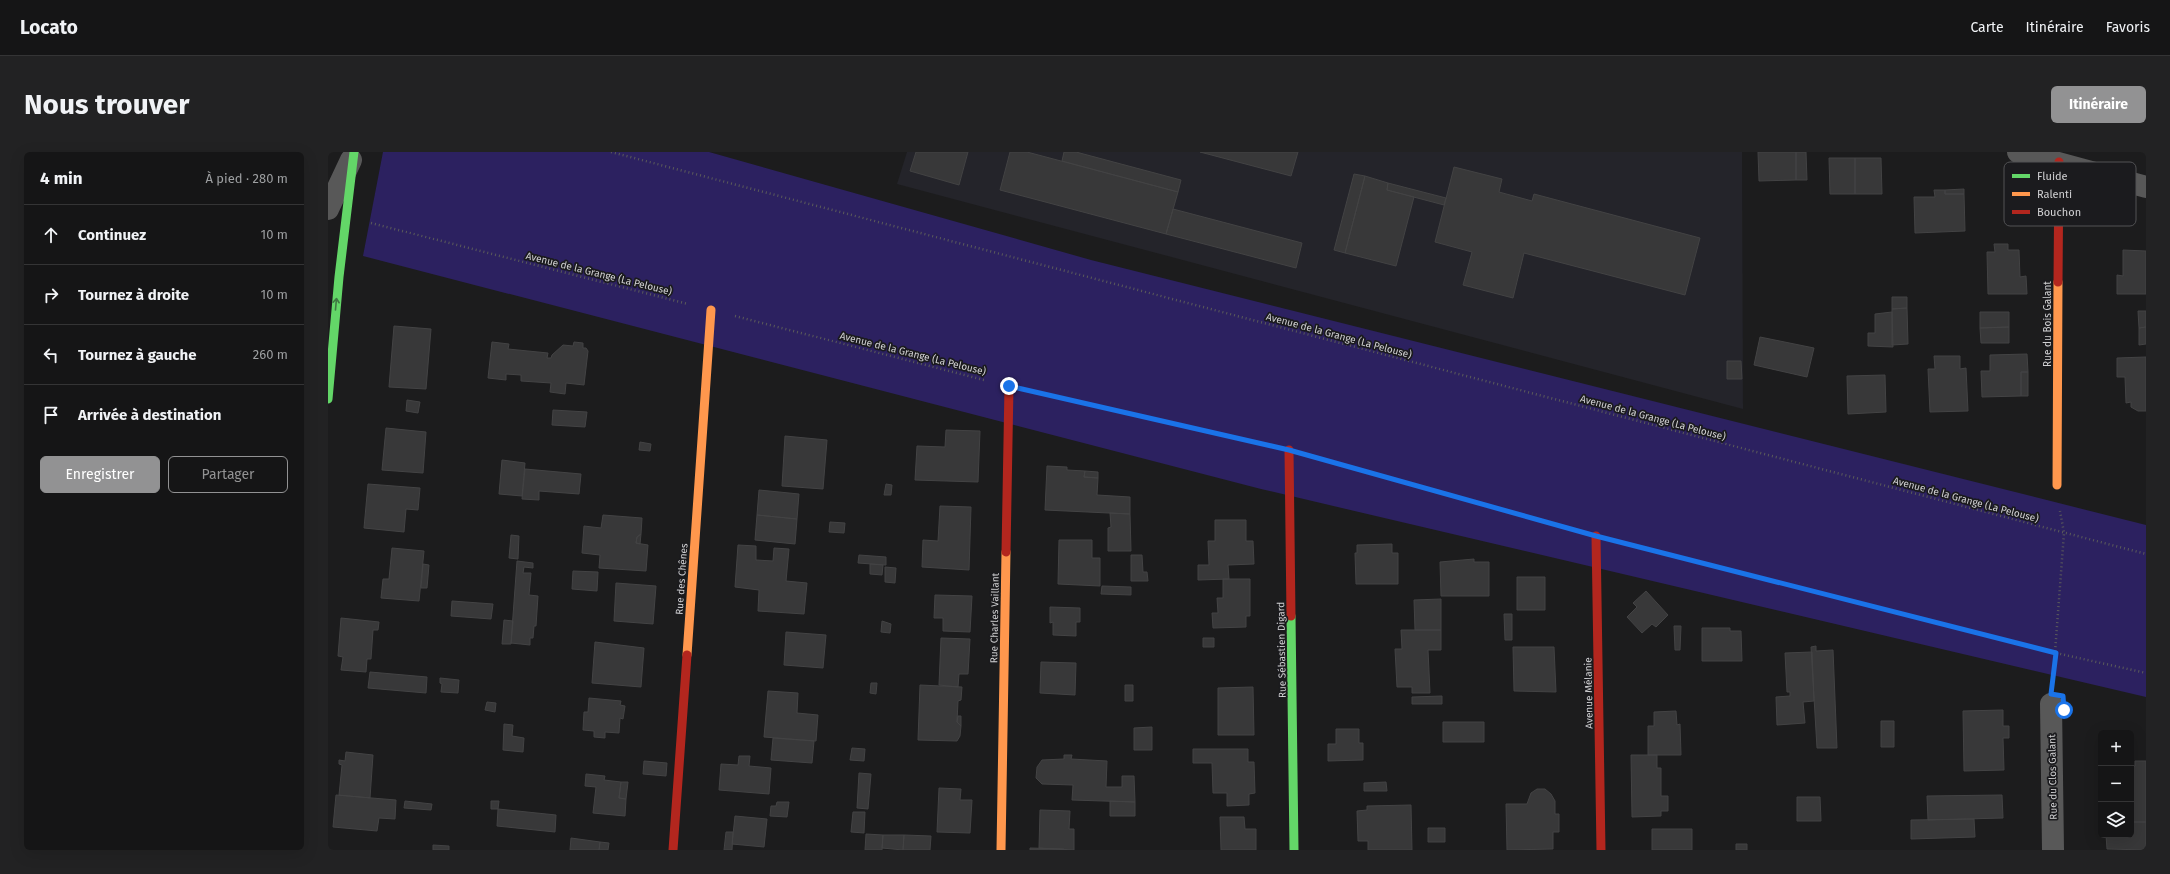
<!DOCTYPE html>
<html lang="fr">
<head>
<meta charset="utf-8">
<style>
  body { margin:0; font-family:"Fira Sans",sans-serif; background:#222223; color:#f1f3f6 }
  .controls { position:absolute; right:12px; bottom:12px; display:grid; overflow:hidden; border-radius:6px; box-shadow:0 4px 16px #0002 }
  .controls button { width:36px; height:36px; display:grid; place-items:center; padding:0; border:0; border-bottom:1px solid #343435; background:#151516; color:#f1f3f6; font:20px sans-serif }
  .stop { position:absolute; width:12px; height:12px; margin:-9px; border:3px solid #1a73e8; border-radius:50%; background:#fff }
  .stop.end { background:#1a73e8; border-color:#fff; box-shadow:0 1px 4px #0008 }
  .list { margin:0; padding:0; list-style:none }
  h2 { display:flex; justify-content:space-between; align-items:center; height:52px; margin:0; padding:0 16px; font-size:17px }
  h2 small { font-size:13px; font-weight:400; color:#9d9fa1 }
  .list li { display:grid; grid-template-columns:26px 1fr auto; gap:12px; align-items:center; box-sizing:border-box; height:60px; padding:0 16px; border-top:1px solid #343435 }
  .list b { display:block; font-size:15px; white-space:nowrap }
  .list em { font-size:13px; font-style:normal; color:#9d9fa1 }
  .actions { display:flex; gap:8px; padding:12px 16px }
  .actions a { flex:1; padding:9px 0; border:1px solid #929293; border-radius:6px; text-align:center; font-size:14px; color:#929293 }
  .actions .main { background:#929293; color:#fff }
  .icon { flex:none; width:22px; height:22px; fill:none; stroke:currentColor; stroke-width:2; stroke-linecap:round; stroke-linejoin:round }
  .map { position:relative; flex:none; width:1818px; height:698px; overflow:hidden; border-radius:6px }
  header { display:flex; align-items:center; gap:24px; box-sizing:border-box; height:56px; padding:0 20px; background:#151516; border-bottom:1px solid #343435 }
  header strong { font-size:19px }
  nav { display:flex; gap:22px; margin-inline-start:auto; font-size:14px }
  .intro { display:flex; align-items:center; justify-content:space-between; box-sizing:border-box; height:96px; padding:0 24px }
  h1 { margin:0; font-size:28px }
  .button { padding:10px 18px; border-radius:6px; background:#929293; color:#fff; font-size:14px; font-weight:700 }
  main { display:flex; gap:24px; padding:0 24px }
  aside { flex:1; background:#151516; border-radius:6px; box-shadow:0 4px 16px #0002 }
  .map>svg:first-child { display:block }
</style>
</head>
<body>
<header>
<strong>Locato</strong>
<nav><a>Carte</a><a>Itinéraire</a><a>Favoris</a></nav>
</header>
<div class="intro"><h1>Nous trouver</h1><a class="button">Itinéraire</a></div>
<main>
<aside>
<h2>4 min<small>À pied · 280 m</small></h2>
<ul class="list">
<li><svg class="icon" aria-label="ahead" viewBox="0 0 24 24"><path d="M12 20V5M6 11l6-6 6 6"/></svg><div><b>Continuez</b></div><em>10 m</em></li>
<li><svg class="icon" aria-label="right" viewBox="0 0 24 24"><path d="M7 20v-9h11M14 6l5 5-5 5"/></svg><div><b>Tournez à droite</b></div><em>10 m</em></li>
<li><svg class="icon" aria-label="left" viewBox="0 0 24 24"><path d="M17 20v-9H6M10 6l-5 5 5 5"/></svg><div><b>Tournez à gauche</b></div><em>260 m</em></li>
<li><svg class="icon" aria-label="arrive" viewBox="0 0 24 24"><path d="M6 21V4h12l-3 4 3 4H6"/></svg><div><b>Arrivée à destination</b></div></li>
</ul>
<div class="actions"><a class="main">Enregistrer</a><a>Partager</a></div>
</aside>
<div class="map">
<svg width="1818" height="698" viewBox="0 0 1818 698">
  <rect width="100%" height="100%" fill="#1c1c1d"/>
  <path fill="#24242a" d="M579,0H1414L1415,257L569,32Z"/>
  <path fill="#2c2160" d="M55,0H381L763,108L1818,373V545L933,337L35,104Z"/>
  <path fill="#383839" stroke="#434344" d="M588,0H640L631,33L582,19Z
    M682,0H699L850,40L838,82L672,38Z
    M736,0H748L853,28L850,40L734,9Z
    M872,0H970L963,24Z
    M1430,0H1468V28L1431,29Z
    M1468,0H1478L1479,28H1468Z
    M1501,6H1527V42H1502Z
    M1527,6H1553L1554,42H1527Z
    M1126,15L1174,27L1171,40L1204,49L1206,42L1372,86L1357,143L1196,101L1185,146L1135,133L1144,100L1107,90Z
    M1026,22L1037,24L1017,101L1006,98Z
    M1037,24L1060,31L1059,38L1086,45L1068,114L1017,101Z
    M1060,31L1118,46L1116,53L1059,38Z
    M1636,37V42H1617V38Z
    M1606,38H1617V42H1636L1637,79L1587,81L1586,45H1607Z
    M845,57L974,91L968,116L838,82Z
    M1666,92H1680V98H1691L1692,125L1698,124L1699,142H1660L1659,100H1667Z
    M1795,98L1818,99V142H1789V123L1795,124Z
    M1564,145H1579V156L1564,157Z
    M1579,156L1580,192L1564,193V157Z
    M1810,159H1818V175L1811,176Z
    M1564,160L1565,195L1540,194V181H1547V162Z
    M1652,160H1681V175L1652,176Z
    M66,174L103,177L98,237L61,235Z
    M1681,175V191H1653L1652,176Z
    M1818,175V192L1811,193V176Z
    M1432,185L1486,196L1479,225L1426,213Z
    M164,190L181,192L180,197L220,201L219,206H223L224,203L235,193L245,194L246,190L255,191V196H258L260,199L256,233L238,231L237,242L222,240L223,231L193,229V223L178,222V228L160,226Z
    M1699,202L1700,220H1693V244L1654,245L1653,219H1662V203Z
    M1606,204H1632V217L1638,216L1640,259L1602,260L1600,217H1607Z
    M1818,205V259H1810L1803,255V250L1798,251L1797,225H1789V206Z
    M1399,209H1413L1414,227H1399Z
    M1693,220H1700V244H1693Z
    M1557,223L1558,260L1520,262L1519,224Z
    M79,248L92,250L90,261L78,259Z
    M225,258L259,260L257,275L224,273Z
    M58,276L98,280L95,321L54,318Z
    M618,278L652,279L650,330L587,328L589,294L617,295Z
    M457,284L499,288L495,337L454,334Z
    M312,290L323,292L322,299L311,298Z
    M174,308L197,311L194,344L171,342Z
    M719,314L739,315V318L757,319L756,325L770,326L769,343L802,345V362L717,358Z
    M197,317L253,322L251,342L211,339V348L194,347Z
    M757,319L770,320V326L756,325Z
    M40,332L92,336L90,358L78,357L76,380L36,376Z
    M558,332L564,333L563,343H556Z
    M431,338L471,342L469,367L429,363Z
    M612,354L643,355L641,418L594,415L595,388L610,389Z
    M782,361L802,362L803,399H780V376L783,375Z
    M275,363L314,366L313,382L309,385L308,391L320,393L318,419L271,416L272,403L254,401L256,374L273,376Z
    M429,363L469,367L467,392L427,388Z
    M887,368H918V389H925L926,412L900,413L901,427L870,428V413H881L880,389H887Z
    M502,370L517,371L516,381L501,380Z
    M313,382L312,392L308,391L309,385Z
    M183,383L191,384L190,407L181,406Z
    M731,388H764V406H772V434L730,432Z
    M1064,392V401H1070V432H1028L1027,401H1029V393Z
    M410,393L428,394V408L445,409L446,396L461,397L458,429L479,431L476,462L430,459L431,438L407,435Z
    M64,396L96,399L91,449L53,446L55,427H61Z
    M531,403L558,405V413L530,411Z
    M803,403H814L815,420H819L820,429H803Z
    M1146,407V410H1161V444H1113L1112,410Z
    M189,409L205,411V416L196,415L195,421H203L201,443L210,444L208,474H206L205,486H202V493L183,491Z
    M95,412L101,413L99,436H93Z
    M542,412L555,413L554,423L542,422Z
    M557,415L568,416L567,431L557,430Z
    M245,419L270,420L269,439L244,437Z
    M1189,425H1217V458H1189Z
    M895,427H922V464H918V475L885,476L884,461H890L889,446H895Z
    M288,431L328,434L325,472L286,469Z
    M774,434L803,435V443L773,442Z
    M1318,439L1340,463L1328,475L1324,472L1314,481L1299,465L1309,455L1305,451Z
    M607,443L644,444L642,480L615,479V466H606Z
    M1113,447V478H1087L1086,448Z
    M124,449L165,452L163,467L123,464Z
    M722,455L752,456V470H748V484L725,483V470L722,471Z
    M1176,462H1184V488H1177Z
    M13,466L51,470L50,478H45L43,507H39L38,520L13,518L15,505L10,504Z
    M176,468L185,469L183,492H174Z
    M554,469L563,472L562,481L553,480Z
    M1346,474H1353L1352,498H1347Z
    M1374,476H1402V479H1413L1414,509H1374Z
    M1073,478H1113V498H1100L1102,541H1084V535H1069L1067,497H1074Z
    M458,480L498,483L495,516L456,513Z
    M613,486L642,487L640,522H631L630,535L611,533Z
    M875,486H886V495H875Z
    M267,490L316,496L313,535L264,531Z
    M1488,494V499L1505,498L1509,596H1489L1483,495Z
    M1185,495H1226L1228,540L1186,539Z
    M1484,500L1486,549L1475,550L1477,571L1449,573L1448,545L1462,544V540H1459L1457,501Z
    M713,510L748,511L747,543L712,541Z
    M42,520L99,525L98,541L40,536Z
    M112,526L131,528L130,541L113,540L114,532L112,531Z
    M543,531H549L548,542L542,541Z
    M592,533L634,535L633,548L630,549L629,570L633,574L632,584L629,589L590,588Z
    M797,533H805V549H797Z
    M925,535L926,583H890V536Z
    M440,539L470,541L469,561L490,563L488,589L436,585Z
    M1114,544V552H1084V545Z
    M261,546L293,549L292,553L297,554L295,567L292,566L291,581L277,580V586L266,585V579L255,578L256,560H260Z
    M159,550L168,551L167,560L157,558Z
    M1675,558V574H1681V586H1675L1676,618L1636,619L1635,559Z
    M1348,559L1349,573L1352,572L1353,603H1320V574H1326V560Z
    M630,564H633V574L629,570Z
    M1553,569H1566V595H1553Z
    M1115,570H1156V590H1115Z
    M176,572L185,573L184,584L196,586L195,600L175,598Z
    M824,575V598H806V576Z
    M1008,577H1031V591H1035V608L1000,609V592H1008Z
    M445,586L486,589L484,611L443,608Z
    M524,596L537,597L536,609L522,608Z
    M865,597H920V610H926L927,641L921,642V653L899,654V641H885L884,611H865Z
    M18,600L45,603L42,646L11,643L14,613L11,612V608L17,609Z
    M736,603H744L743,607L779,609L778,635H794V624H806L807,650L744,648L745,633L714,632L708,626L709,615L714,608L736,607Z
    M1303,603H1329V616H1333V644H1340V659H1333V664L1304,665Z
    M411,604H422L421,614L443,616L441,642L391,638L393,612L410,613Z
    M316,609L339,611L338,624L315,622Z
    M1807,609H1818V670H1803V614H1807Z
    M531,621L543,622L540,657L529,656Z
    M258,622L277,624L276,628L293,630L291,646L298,647L297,664L265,661L268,635L257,634Z
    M293,630H300L298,647L291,646Z
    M1058,630L1059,639H1036V631Z
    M611,636L633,637L632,648H644L642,681L609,680Z
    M1209,637H1217L1223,642L1227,649V662H1231V680H1225V697L1179,698L1178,652H1199L1203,641Z
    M8,643L68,648L67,667L51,666L49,679L5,675Z
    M1674,643L1675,666L1600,668L1599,644Z
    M1469,645H1492L1493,669H1469Z
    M77,649L104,652L103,658L76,656Z
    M163,649H171L170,657H163Z
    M782,649L807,650V664H782Z
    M449,650H461L459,665L442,664L443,654H448Z
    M1083,653L1084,698H1040V689H1030L1029,659L1039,658V654Z
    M170,657L228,663L227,680L169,674Z
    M712,658L742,659L741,677H746V698L711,696Z
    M525,660H537L536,681L523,680Z
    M407,664L439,667L436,695L404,692Z
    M892,665H916L917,677H928V698H893Z
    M1646,667L1647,685L1583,687V668Z
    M1803,670H1818V698L1779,697L1778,683H1803Z
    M1100,676H1117V690H1100Z
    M1324,677H1364V698H1324Z
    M398,680H405L404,698H396Z
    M538,682L555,683L554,698H537Z
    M555,683H576L575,698L554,696Z
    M576,683L603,684L602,698H575Z
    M243,686L272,690L271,698H242Z
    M272,690L281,691L280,698H271Z
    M1408,692H1419V698H1408Z
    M105,693L121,694V698H105Z
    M702,696L736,697V698H702Z"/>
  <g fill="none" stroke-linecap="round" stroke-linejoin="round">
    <path stroke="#5b5b5b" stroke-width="2.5" stroke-dasharray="1 3" stroke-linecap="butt" d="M283,0L1818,402
      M43,71L360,152
      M407,164L656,228
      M706,240L937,292
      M986,305L1243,377
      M1294,391L1728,501L1818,521
      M1725,527L1736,381L1732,359"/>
    <path stroke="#585858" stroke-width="22" d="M1690,0L1818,35
      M0,57L23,8
      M1723,552L1725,698"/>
    <path stroke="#63d668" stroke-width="9" d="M0,247L11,125L26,0
      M963,464L966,698"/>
    <path stroke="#ff974d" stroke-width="9" d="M1729,333L1730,130
      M359,503L383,158
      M673,698L678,400"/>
    <path stroke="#b3261e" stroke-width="9" d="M1730,130L1731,10
      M961,298L963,464
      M1268,384L1273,698
      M678,400L681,234
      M345,698L359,503"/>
  </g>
  <defs><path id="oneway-shaft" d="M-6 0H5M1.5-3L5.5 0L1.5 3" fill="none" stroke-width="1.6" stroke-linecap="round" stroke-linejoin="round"/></defs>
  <use stroke="#3f7843" href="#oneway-shaft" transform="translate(8 152) rotate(-85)"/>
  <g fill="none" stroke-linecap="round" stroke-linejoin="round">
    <path stroke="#1a73e8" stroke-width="5" d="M681,234L961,298L1268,384L1728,501L1723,542L1735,544L1736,558"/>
  </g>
  <g text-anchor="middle" stroke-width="3.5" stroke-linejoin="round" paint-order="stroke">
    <g font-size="10" fill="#d1d1d3" stroke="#1b1b1e">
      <text transform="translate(271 121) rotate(14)" y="4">Avenue de la Grange (La Pelouse)</text>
      <text transform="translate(1719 172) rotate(-90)" y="4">Rue du Bois Galant</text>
      <text transform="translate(1011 183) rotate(15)" y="4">Avenue de la Grange (La Pelouse)</text>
      <text transform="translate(585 201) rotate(14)" y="4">Avenue de la Grange (La Pelouse)</text>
      <text transform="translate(1325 265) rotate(15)" y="4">Avenue de la Grange (La Pelouse)</text>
      <text transform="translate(1638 347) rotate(15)" y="4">Avenue de la Grange (La Pelouse)</text>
      <text transform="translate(353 427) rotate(-86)" y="4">Rue des Chênes</text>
      <text transform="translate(666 466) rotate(-89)" y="4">Rue Charles Vaillant</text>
      <text transform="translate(953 498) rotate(-91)" y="4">Rue Sébastien Digard</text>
      <text transform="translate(1260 541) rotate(-91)" y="4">Avenue Mélanie</text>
      <text transform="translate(1724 625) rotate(-91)" y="4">Rue du Clos Galant</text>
    </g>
  </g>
  <rect x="1676" y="10" width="132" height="64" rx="6" fill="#1b1b1e" stroke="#525254" stroke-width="1"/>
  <rect x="1684" y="22" width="18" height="4" fill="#63d668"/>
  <rect x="1684" y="40" width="18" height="4" fill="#ff974d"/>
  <rect x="1684" y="58" width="18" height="4" fill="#b3261e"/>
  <g font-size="11" fill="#d1d1d3">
    <text x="1709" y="28">Fluide</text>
    <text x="1709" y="46">Ralenti</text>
    <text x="1709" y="64">Bouchon</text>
  </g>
</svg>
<div class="controls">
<button>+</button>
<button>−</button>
<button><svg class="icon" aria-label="layers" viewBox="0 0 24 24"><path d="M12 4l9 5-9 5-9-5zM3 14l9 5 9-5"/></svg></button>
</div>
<div class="stop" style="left:1736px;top:558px"></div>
<div class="stop end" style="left:681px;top:234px"></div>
</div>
</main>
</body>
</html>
